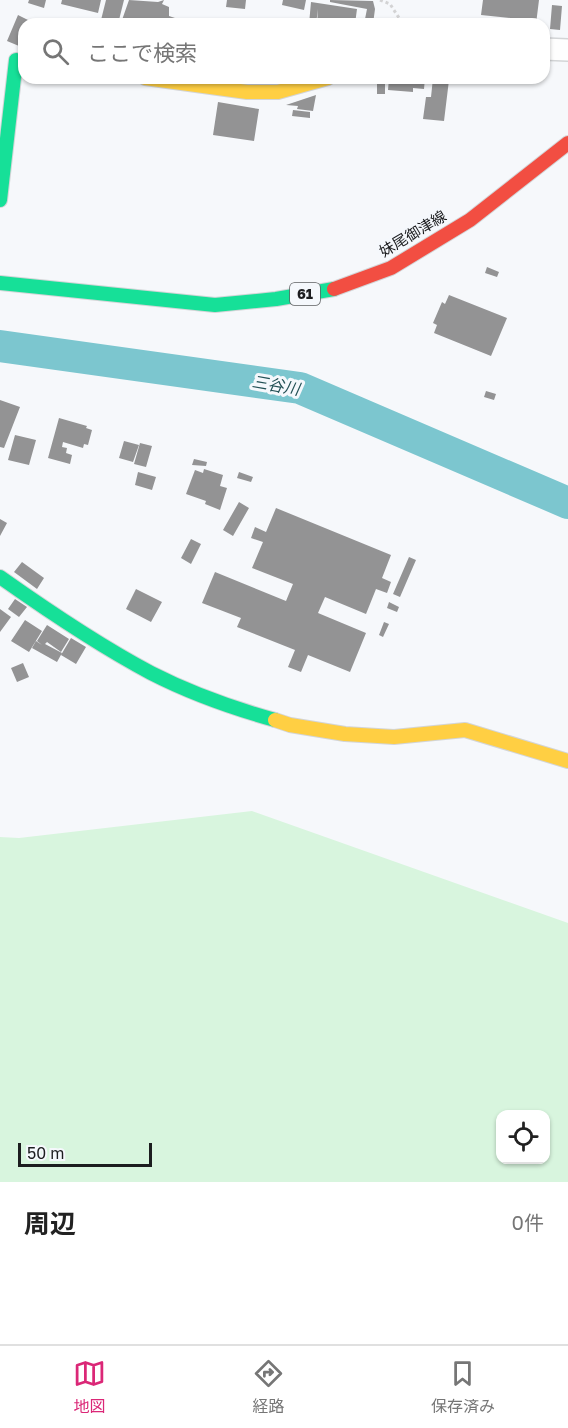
<!DOCTYPE html>
<html lang="ja">
<head>
<meta charset="utf-8">
<style>
  body { margin:0; font-family:"Golos Text","Noto Sans JP",sans-serif; background:#f6f6f6; color:#222 }
  .controls { position:absolute; right:18px; bottom:18px; display:grid; overflow:hidden; border-radius:12px; box-shadow:0 2px 4px #0004 }
  .controls button { width:54px; height:54px; display:grid; place-items:center; padding:0; border:0; border-bottom:2px solid #e0e0e0; background:#fff; color:#222; font:30px sans-serif }
  .scale { position:absolute; left:18px; bottom:15px; width:134px; box-sizing:border-box; padding-left:6px; border:3px solid #1c1d1f; border-top:0; font-size:16px; line-height:21px; white-space:nowrap; color:#1c1d1f; -webkit-text-stroke:4px #f5f8fc; paint-order:stroke }
  .list { margin:0; padding:0; list-style:none }
  h2 { display:flex; justify-content:space-between; align-items:center; height:78px; margin:0; padding:0 24px; font-size:26px }
  h2 small { font-size:20px; font-weight:400; color:#767676 }
  .icon { flex:none; width:33px; height:33px; fill:none; stroke:currentColor; stroke-width:2; stroke-linecap:round; stroke-linejoin:round }
  .map { position:relative; flex:none; width:568px; height:1182px; overflow:hidden }
  .search { position:absolute; background:#fff; box-shadow:0 2px 4px #0004; left:18px; right:18px; top:18px; height:66px; display:flex; align-items:center; gap:15px; box-sizing:border-box; padding:0 21px; border-radius:18px; color:#767676; font-size:22px }
  .sheet { height:162px; background:#fff }
  nav { display:flex; justify-content:space-around; align-items:center; box-sizing:border-box; height:84px; border-top:2px solid #e0e0e0; background:#fff; font-size:16px; color:#767676 }
  nav a { display:grid; justify-items:center; gap:3px }
  nav .on { color:#db2777 }
  .map>svg:first-child { display:block }
</style>
</head>
<body>
<div class="map">
<svg width="568" height="1182" viewBox="0 0 568 1182">
  <rect width="100%" height="100%" fill="#f6f8fb"/>
  <path fill="#d8f5de" fill-rule="evenodd" d="M252,811L568,923V1182H0V837L19,838ZM500,1114H546V1160H500Z"/>
  <g fill="none" stroke-linecap="round" stroke-linejoin="round">
    <path stroke="#7cc6cf" stroke-width="32" d="M0,346L300,388L568,503"/>
  </g>
  <path fill="#939394" d="M29,0H46L44,8L28,3Z
    M62,0H101L98,13L61,4Z
    M106,0H124L118,24H81L83,18L100,24Z
    M129,0L158,2L164,0L162,4L169,7V16L184,21L183,24H132L122,20Z
    M227,0H246L245,9L226,7Z
    M283,0H306L304,10L282,5Z
    M330,0L373,1L375,9L373,24H359L360,18L365,19L367,9L330,2Z
    M483,0H539L536,24H521V19L481,15Z
    M311,2L357,9L355,24H317L318,9L316,24H309Z
    M552,5L562,6L560,30L550,29Z
    M18,15L30,21L28,24H24V34L19,46L7,41Z
    M377,78H385V94H377Z
    M389,78H425L424,89L413,88V92L388,90Z
    M433,78L449,80L444,121L423,119L426,97H431Z
    M316,95L313,111L297,109L298,106L286,105Z
    M218,102L259,109L254,141L213,135Z
    M293,110L310,112V118L292,116Z
    M487,267L499,272L497,277L485,273Z
    M449,295L507,318L491,356L434,333L437,325L433,323L442,302L445,304Z
    M486,391L496,394L494,400L484,397Z
    M0,400L20,407L4,448L0,447Z
    M59,418L87,426L86,428L92,430L88,445L84,444L83,448L63,442L62,447L67,448L66,453L72,455L70,464L48,458Z
    M15,435L36,440L29,465L8,460Z
    M124,441L139,445L133,462L119,458Z
    M140,443L152,446L146,467L134,464Z
    M194,459L207,462L206,466L192,465Z
    M204,469L223,475L220,486L227,488L220,510L205,504L206,501L186,494L195,470L203,473Z
    M138,472L156,477L152,490L135,485Z
    M239,472L253,477L251,482L237,478Z
    M239,502L249,508L233,536L223,530Z
    M276,508L391,555L382,578L391,582L387,593L376,589L366,614L325,597L318,613L366,633L350,672L308,655L301,672L288,667L295,650L237,627L241,618L202,603L215,572L286,601L293,584L252,568L263,542L251,538L255,527L266,532Z
    M0,519L7,523L0,536Z
    M191,539L201,544L191,564L181,558Z
    M409,557L416,560L400,597L393,594Z
    M22,562L44,578L37,589L14,572Z
    M136,589L162,602L151,622L126,609Z
    M15,599L27,607L19,617L8,609Z
    M389,602L399,607L397,612L387,608Z
    M0,609L11,617L0,632Z
    M25,620L42,631L29,652L11,641Z
    M384,622L389,624L383,637L379,635Z
    M47,625L69,639L61,652L47,642L45,644L62,653L57,662L32,648L36,641L42,645L37,641Z
    M71,638L86,647L76,664L61,655Z
    M23,663L29,677L17,682L11,668Z"/>
  <g fill="none" stroke-linecap="round" stroke-linejoin="round">
    <defs>
      <path id="street" d="M544,49L568,50"/>
      <path id="fast" d="M0,200L16,60
        M0,283L215,305L276,299L334,289
        M0,577C48,611 98,645 151,673C190,693 232,708 275,720"/>
      <path id="slow" d="M145,78L247,92H278L328,78
        M275,720L290,725L345,734L394,737L465,730L568,761"/>
      <path id="jam" d="M334,289L391,268L470,220L568,143"/>
    </defs>
    <use href="#street" stroke="#d3d5d7" stroke-width="24"/>
    <use href="#fast" stroke="#d3d5d7" stroke-width="16"/>
    <use href="#slow" stroke="#d3d5d7" stroke-width="16"/>
    <use href="#jam" stroke="#d3d5d7" stroke-width="16"/>
    <path stroke="#d3d3d4" stroke-width="3" stroke-dasharray="3 3" stroke-linecap="butt" d="M380,0L390,4L403,24"/>
    <use href="#street" stroke="#fefefe" stroke-width="21"/>
    <use href="#fast" stroke="#16e098" stroke-width="14"/>
    <use href="#slow" stroke="#ffcf43" stroke-width="14"/>
    <use href="#jam" stroke="#f24e42" stroke-width="14"/>
  </g>
  <g text-anchor="middle" stroke-width="6" stroke-linejoin="round" paint-order="stroke">
    <rect fill="#f5f8fc" stroke="#5d5f61" stroke-width="1.5" x="290" y="283" width="30" height="22" rx="4.5"/>
    <g font-size="14" font-weight="bold" fill="#1c1d1f">
      <text x="305" y="299">61</text>
    </g>
    <g font-size="15" fill="#1c1d1f" stroke="#f5f8fc">
      <text transform="translate(413 234) rotate(-31)" y="5">妹尾御津線</text>
    </g>
    <g font-size="16" font-style="italic" fill="#225055" stroke="#f5f8fc">
      <text transform="translate(276 385) rotate(10)" y="6">三谷川</text>
    </g>
  </g>
</svg>
<div class="controls">
<button><svg class="icon" aria-label="locate" viewBox="0 0 24 24"><circle cx="12" cy="12" r="6"/><path d="M12 2v4M12 18v4M2 12h4M18 12h4"/></svg></button>
</div>
<div class="scale">50 m</div>
<div class="search"><svg class="icon" aria-label="search" viewBox="0 0 24 24"><circle cx="10" cy="10" r="6"/><path d="M15 15l6 6"/></svg>ここで検索</div>
</div>
<section class="sheet">
<h2>周辺<small>0件</small></h2>
<ul class="list">
</ul>
</section>
<nav>
<a class="on"><svg class="icon" aria-label="map" viewBox="0 0 24 24"><path d="M3 6l6-2 6 2 6-2v14l-6 2-6-2-6 2zM9 4v14M15 6v14"/></svg>地図</a>
<a><svg class="icon" aria-label="directions" viewBox="0 0 24 24"><path d="M12 3l9 9-9 9-9-9zM9 14v-3h6M13 9l2 2-2 2"/></svg>経路</a>
<a><svg class="icon" aria-label="saved" viewBox="0 0 24 24"><path d="M7 4h10v16l-5-4-5 4z"/></svg>保存済み</a>
</nav>
</body>
</html>
